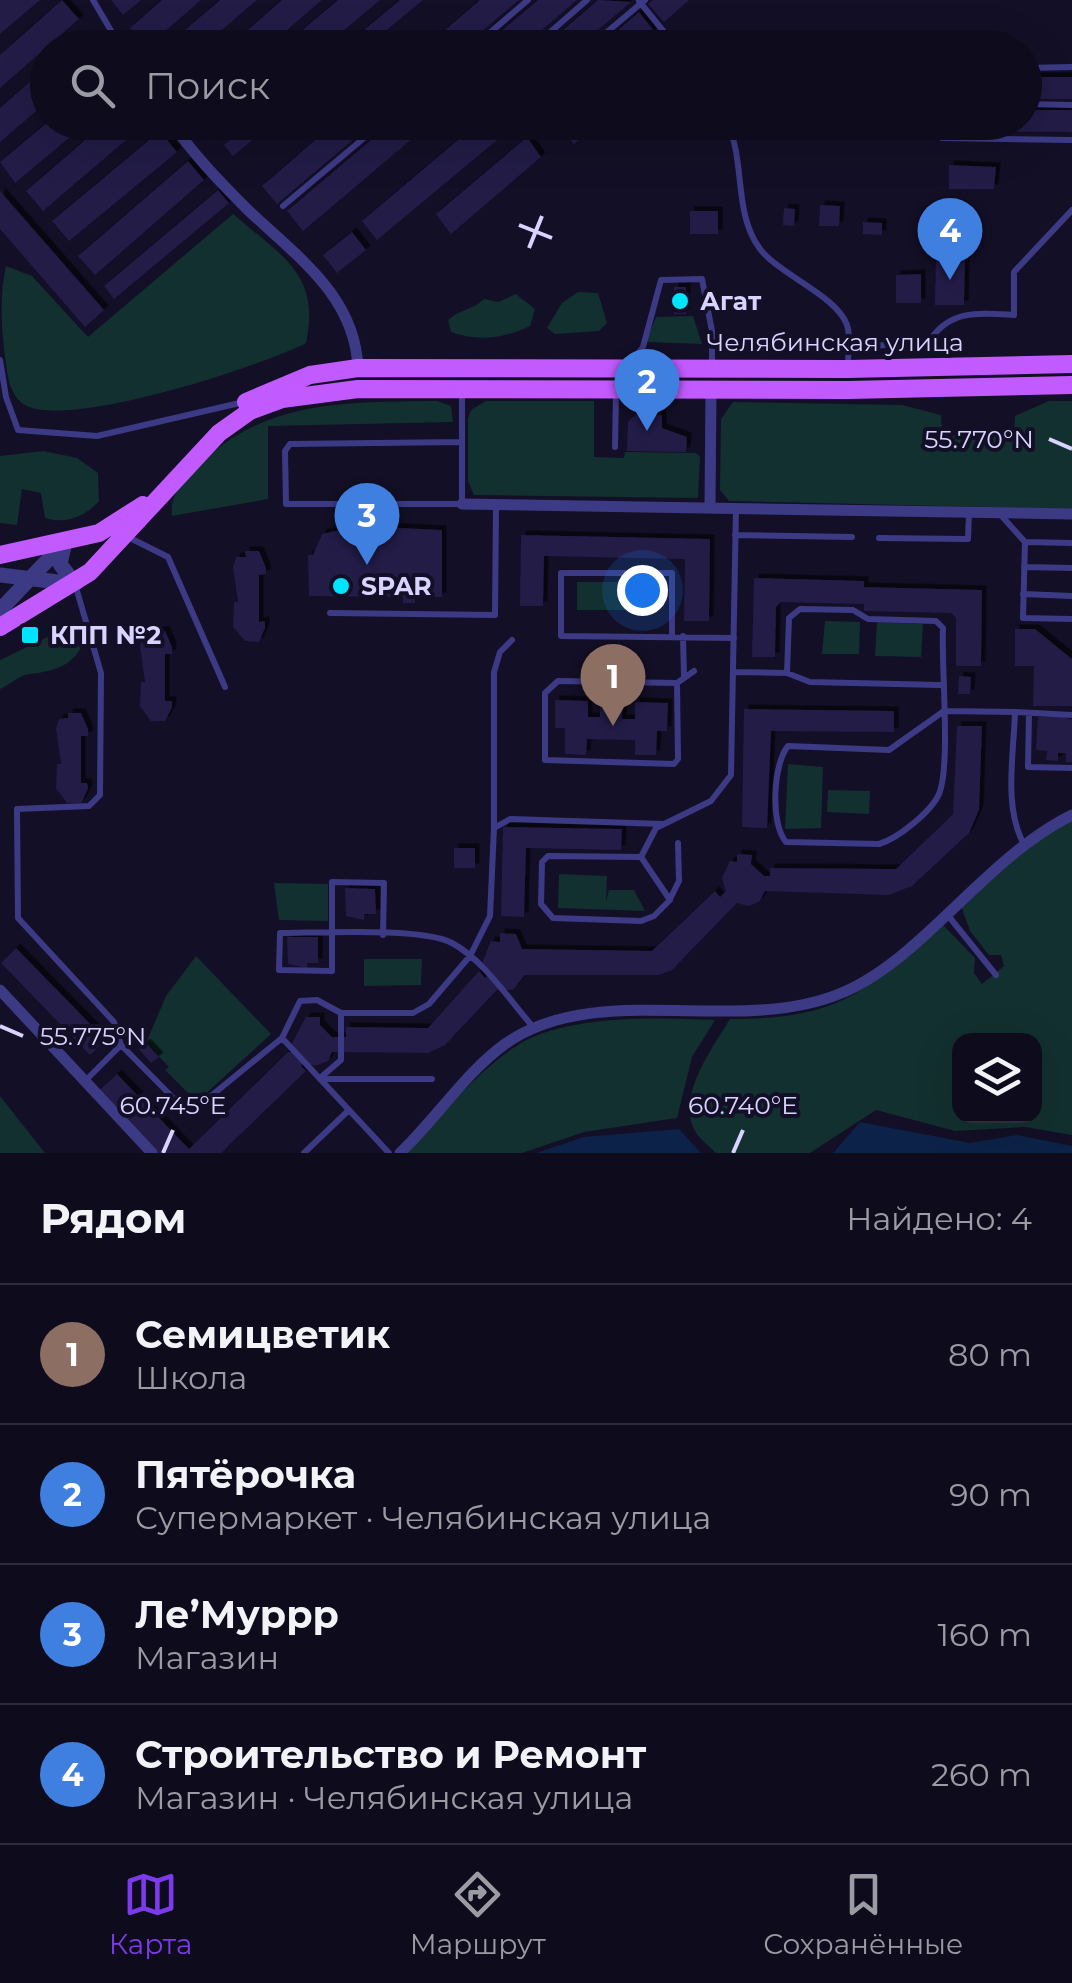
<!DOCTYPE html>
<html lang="ru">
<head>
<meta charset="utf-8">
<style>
  body { margin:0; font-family:Montserrat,sans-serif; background:#1c1929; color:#f1f3f6 }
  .controls { position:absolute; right:30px; bottom:30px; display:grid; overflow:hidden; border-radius:20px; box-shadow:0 10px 40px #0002 }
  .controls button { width:90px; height:90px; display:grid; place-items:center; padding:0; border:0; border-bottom:2px solid #2e2b3b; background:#0e0b1c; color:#f1f3f6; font:50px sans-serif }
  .you { position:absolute; left:642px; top:590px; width:35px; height:35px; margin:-25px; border:8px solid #fff; border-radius:50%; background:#1a73e8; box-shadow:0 0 0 15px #1a73e833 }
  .badge { display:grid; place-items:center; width:65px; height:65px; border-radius:50%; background:#7c3aed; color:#fff; font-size:32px; font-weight:700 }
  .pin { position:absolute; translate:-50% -82px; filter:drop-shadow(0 2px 5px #0008) }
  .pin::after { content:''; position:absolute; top:52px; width:35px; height:30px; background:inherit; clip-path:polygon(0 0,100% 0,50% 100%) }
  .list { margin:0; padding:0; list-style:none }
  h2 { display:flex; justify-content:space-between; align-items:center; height:130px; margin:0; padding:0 40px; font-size:42px }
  h2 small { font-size:32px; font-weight:400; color:#9b9ba3 }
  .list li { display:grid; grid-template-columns:65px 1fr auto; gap:30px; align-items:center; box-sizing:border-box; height:140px; padding:0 40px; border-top:2px solid #2e2b3b }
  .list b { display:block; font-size:38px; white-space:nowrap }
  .list p { margin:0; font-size:32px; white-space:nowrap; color:#9b9ba3 }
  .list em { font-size:32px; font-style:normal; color:#9b9ba3 }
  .icon { flex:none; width:55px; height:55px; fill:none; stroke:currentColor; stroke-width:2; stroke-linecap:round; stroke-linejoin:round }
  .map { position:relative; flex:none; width:1072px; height:1153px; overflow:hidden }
  .search { position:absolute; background:#0e0b1c; box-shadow:0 10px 40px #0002; left:30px; right:30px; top:30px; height:110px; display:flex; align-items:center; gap:25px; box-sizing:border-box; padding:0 35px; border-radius:55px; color:#9b9ba3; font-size:38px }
  .sheet { height:690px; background:#0e0b1c }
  nav { display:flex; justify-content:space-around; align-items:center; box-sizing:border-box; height:140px; border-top:2px solid #2e2b3b; background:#0e0b1c; font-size:28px; color:#9b9ba3 }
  nav a { display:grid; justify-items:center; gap:5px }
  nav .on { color:#7c3aed }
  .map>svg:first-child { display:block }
</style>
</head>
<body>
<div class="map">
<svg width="1072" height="1153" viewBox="0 0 1072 1153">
  <defs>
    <filter id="shadow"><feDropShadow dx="4.5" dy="-4.5" stdDeviation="0" flood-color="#0009"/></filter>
  </defs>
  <rect width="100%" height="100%" fill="#130f26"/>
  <path fill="#12302f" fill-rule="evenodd" d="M233,214C281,256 321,273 306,343C262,366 68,430 25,405C7,394 7,368 4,349C1,322 0,292 6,266L32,276L88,337Z
    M578,292L598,293L607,323L599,331L555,334L547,328L562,303Z
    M516,294L535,309L530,326C506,338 477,342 451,332L448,320C460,309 473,310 484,299L498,302Z
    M693,316L702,344L646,342L656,317Z
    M437,401L451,406L453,422L268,426V499L172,516C169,496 182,484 194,470C261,399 346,402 437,401Z
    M486,401H594V457L624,458L625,452L696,453L700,456L698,498L474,495L468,481V419L471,410Z
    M1049,401H1072V509L729,501L720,490L721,419L733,402L902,405L941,415L942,433L1014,434L1015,416Z
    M43,451L77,458L98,473L99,501C86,516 65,525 45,518L41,493L22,489L17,525L0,523V456Z
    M577,582H655V610H577Z
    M825,621L860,622L859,654H822Z
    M877,622L923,624L921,657L875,656Z
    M71,626L85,634C80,664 56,671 30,674C18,675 10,685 0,689V660Z
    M788,764L823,767L821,828L785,829Z
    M828,790L870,791L869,814L827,812Z
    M1072,820V1135L1025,1127L955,1131L876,1110L810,1153H716C709,1146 698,1138 694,1129C677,1095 713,1047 730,1019C840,1019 864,993 942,924L975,958L974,973L982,984L1004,966L1001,955H989L970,931L961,906C994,873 1028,838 1072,820ZM960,1040H1034V1116H960Z
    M559,874L607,876L606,901L609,890H634L645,911L558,908Z
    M274,883L328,884V921L279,920Z
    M196,956L271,1034L201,1098L192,1097L165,1070L169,1067L146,1043L166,996Z
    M364,959H422L421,985L364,986Z
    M715,1020L692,1057L677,1118L584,1132L522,1153H406C439,1118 493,1051 538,1035C592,1015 659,1018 715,1020Z
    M0,1096L45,1153H0Z"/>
  <path fill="#0c2248" d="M860,1122L970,1143L1017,1135L1072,1146V1153H833Z
    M679,1129L701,1153H536L584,1137Z"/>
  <path fill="#241b47" filter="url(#shadow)" d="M0,0H40L0,34Z
    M62,0L79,19L0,88V55Z
    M111,0H141L123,15Z
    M162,0H201L147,47L130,28Z
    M220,0H257L201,48H164Z
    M282,0H322L266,48H227Z
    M338,0H380L323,48H281Z
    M400,0H423L365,48H342Z
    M480,0H519L462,48H424Z
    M538,0H577L521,48H481Z
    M598,0L631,2L577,48H542Z
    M653,0H689L664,22L648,4Z
    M639,12L654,31L634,48H597Z
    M85,34L96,48H69Z
    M48,66V101L0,142V108Z
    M1024,77H1072V99H1024Z
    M1024,110H1072V132L932,131V122H1024Z
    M48,122H88L15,183L0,162Z
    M106,122H147L43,211L26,191Z
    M196,122H234L212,141Z
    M251,122H274L233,156L224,145Z
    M336,122H374L277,204L262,186Z
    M392,122H432L303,231L287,211Z
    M479,122L515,125L377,240L362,221Z
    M564,122H599L574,144L558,127Z
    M160,131L177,152L69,241L52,221Z
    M527,137L541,157L451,234L436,214Z
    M188,161L204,180L95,275L78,256Z
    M949,165L996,167L994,189H949Z
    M218,190L229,203L114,299L104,286Z
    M0,191L104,310L85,327L0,229Z
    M820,205L840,206L839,226H819Z
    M784,208L795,209L794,226L783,225Z
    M690,211H718V234H690Z
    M863,222L882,223V235L863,234Z
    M352,232L366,250L337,273L323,255Z
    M936,255H965L964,305H935Z
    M921,274V303H896V275Z
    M674,287H686V314H674Z
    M635,415H662V428L687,437L686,452L627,451L628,422Z
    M339,525L442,530V597H415V603H403V597L309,596L308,555H313L322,534L339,530Z
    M521,535L710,539L709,621H684L685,559L544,556L543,606H520Z
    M245,551H259L266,568V574L259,575V622L265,621V628L259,642L245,641L233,627L234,602H238L233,567L236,557H246Z
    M754,578L864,581V587L982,590L981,666H956V618L951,613L864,611V604L781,602L776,607L775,657H752Z
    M1015,629H1035L1072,659V706H1033L1034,666H1015Z
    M152,631H165L172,647V654H165V701H172V707L165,721H151L140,706L141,682H145L140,646L143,636H152Z
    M959,676L971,677L970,694H958Z
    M600,696L623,697L622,719H635V702L668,703L667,731H657L656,755H635V740L587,739L586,755L565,754V728H555V700L588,701V717H600Z
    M744,709L894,711V732L771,731L767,828L742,827Z
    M68,713H81L88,729V736H81V783H87L88,789L81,803H67L56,788L57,764H61L56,728L59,719L68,718Z
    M1058,716L1072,719V762H1066V753H1058V761L1046,760L1047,751L1036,750L1038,717Z
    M957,726H982L979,810L969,833L912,886L889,895L765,891L759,902L748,906L737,903L672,970L659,975H525L513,990H497L445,1045L428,1053L332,1052L328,1061L315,1066L304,1062L301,1066L306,1071L221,1153H156L97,1092L117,1074L189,1149L288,1052H293L292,1043L306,1017H320V1025L332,1037H346V1027L428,1028L479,971L485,978L491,973L482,963L491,941L500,942V933L516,934L522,949L652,951L715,891L720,897L726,891L722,878L730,861L737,862V854L752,855L751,864L764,876H770V868L896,869L953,814Z
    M503,827L622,829L621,850L526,848L524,917L501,916Z
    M454,848H475V868H454Z
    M345,888L375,889L376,914H364V920L346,916Z
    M287,937H318V963H307V968L288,964Z
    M16,948L106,1040L90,1055L1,963Z
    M146,1043L159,1057L151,1063L139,1049Z"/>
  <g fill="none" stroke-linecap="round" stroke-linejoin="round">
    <path stroke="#3d3a85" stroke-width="6" d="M93,0L120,46
      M639,1L677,48
      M472,48L528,0
      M532,48L587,0
      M588,48L645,0
      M1024,68L1072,67
      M1024,104L1072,105
      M727,122C746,162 733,213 760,249C780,275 837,296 847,325C851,336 848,352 848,364
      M942,138L1072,140
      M283,206L383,122
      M848,349L930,340C951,309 980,313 1014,315V272L1072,210
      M0,360L6,397L18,430L97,436L244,402
      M628,366L643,347L661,280L702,279L712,331V366
      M461,442L290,444L285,451L286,504H462V389
      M615,447L616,393
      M999,513L1025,542L1023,618L1072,619
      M735,535L852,537
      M128,537L168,557L225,687
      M879,538L968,539L969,513
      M1025,542L1072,543
      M1024,567L1072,568
      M75,584L101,673L100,795L89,806L17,809L18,918L114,1022L121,1045L189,1114L282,1038L300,1001L317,1000L341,1013H413L429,1004L470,956L490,916L494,828L510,819L663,824
      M1023,594L1072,596
      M330,613L495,615L496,506
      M672,636V573H561V636L734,638
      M683,636L684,677
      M733,672L787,673L810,682L940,685
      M787,673L789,618L800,609L853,610L868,619L936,621L943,628C941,665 951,766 939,794C931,812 897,839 879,844L786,842C770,824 773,764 788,746L889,750L944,711L1015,712C1014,752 1003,808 1024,844
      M677,683L678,759L674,764L545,760V693L558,681L677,683L694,671
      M1015,712L1072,715
      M1029,713L1028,767L1072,768
      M494,828V672L500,652L512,640
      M548,856L641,857L670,900L654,916L641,921L553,918L541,904L542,862Z
      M641,857L656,828L711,801L731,775L736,508
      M670,899L679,881L678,843
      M946,913L996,975
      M383,935L384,883L332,882V971L279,970L280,933C317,933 423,927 452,943C484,960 510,1001 534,1028
      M282,1038L389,1153
      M320,1078L341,1060V1013
      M320,1079H432
      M85,1081L121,1045
      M304,1153L349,1110"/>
    <path stroke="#3d3a85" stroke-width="11" d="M120,47V48
      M171,122C193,154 220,182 247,209C296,256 355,295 358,368
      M462,504L1072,514
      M710,507L711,388
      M0,990L152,1153
      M400,1153C436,1119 465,1073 505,1044C597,979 735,1036 839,994C922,961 983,859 1072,815"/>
    <path stroke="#3d3a85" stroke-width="15" d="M65,542L60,564L75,584
      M0,575L75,584
      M0,610L65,542"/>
    <path stroke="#c25bff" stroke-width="18" d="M246,402L310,375L358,368L848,369L1072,364
      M0,555L99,533L143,505
      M0,627L90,572L219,433L250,411L282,399L358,389L848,390L1072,385"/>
  </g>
  <path fill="none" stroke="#d9d4ff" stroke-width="4" d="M519,225L552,238M529,248L542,216M1049,439L1072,449M0,1026L23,1036M163,1153L173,1130M733,1153L743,1130"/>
  <g fill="#00e5ff" stroke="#130f26" stroke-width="4">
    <circle cx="680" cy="301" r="10"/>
    <circle cx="341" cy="586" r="10"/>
    <rect x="20" y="625" width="20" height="20" rx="5"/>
  </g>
  <g text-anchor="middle" stroke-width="8" stroke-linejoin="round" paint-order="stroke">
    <g font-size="25" font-weight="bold" fill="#d9d4ff" stroke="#130f26" text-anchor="start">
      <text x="700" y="310">Агат</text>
      <text x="361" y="595">SPAR</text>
      <text x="50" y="644">КПП №2</text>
    </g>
    <g font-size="25" fill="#d9d4ff" stroke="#130f26">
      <text x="835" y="351">Челябинская улица</text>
    </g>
  </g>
  <g font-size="25" text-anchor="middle" fill="#d9d4ff" stroke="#130f26" stroke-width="8" stroke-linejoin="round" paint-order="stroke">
    <text x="979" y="448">55.770°N</text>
    <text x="93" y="1045">55.775°N</text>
    <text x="173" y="1114">60.745°E</text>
    <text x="743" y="1114">60.740°E</text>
  </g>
</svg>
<div class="controls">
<button><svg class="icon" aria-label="layers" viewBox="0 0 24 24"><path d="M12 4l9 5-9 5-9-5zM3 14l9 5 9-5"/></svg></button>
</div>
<div class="you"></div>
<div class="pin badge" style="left:613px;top:726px;background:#8d6e63">1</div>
<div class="pin badge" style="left:647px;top:431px;background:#3f7fe0">2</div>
<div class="pin badge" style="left:367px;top:565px;background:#3f7fe0">3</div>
<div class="pin badge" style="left:950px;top:280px;background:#3f7fe0">4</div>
<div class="search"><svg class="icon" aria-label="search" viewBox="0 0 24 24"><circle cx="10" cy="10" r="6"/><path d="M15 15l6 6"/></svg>Поиск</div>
</div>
<section class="sheet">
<h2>Рядом<small>Найдено: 4</small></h2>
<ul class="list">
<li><span class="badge" style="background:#8d6e63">1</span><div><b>Семицветик</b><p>Школа</p></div><em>80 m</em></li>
<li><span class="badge" style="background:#3f7fe0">2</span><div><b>Пятёрочка</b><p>Супермаркет · Челябинская улица</p></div><em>90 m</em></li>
<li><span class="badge" style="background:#3f7fe0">3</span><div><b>Ле’Муррр</b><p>Магазин</p></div><em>160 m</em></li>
<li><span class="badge" style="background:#3f7fe0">4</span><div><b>Строительство и Ремонт</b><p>Магазин · Челябинская улица</p></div><em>260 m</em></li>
</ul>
</section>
<nav>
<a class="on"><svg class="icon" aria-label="map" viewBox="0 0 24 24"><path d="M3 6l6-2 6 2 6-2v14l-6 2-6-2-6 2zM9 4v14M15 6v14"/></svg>Карта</a>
<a><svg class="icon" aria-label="directions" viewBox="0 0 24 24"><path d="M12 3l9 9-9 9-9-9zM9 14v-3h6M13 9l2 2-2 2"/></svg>Маршрут</a>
<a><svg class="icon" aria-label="saved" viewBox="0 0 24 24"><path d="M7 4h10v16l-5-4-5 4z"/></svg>Сохранённые</a>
</nav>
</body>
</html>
